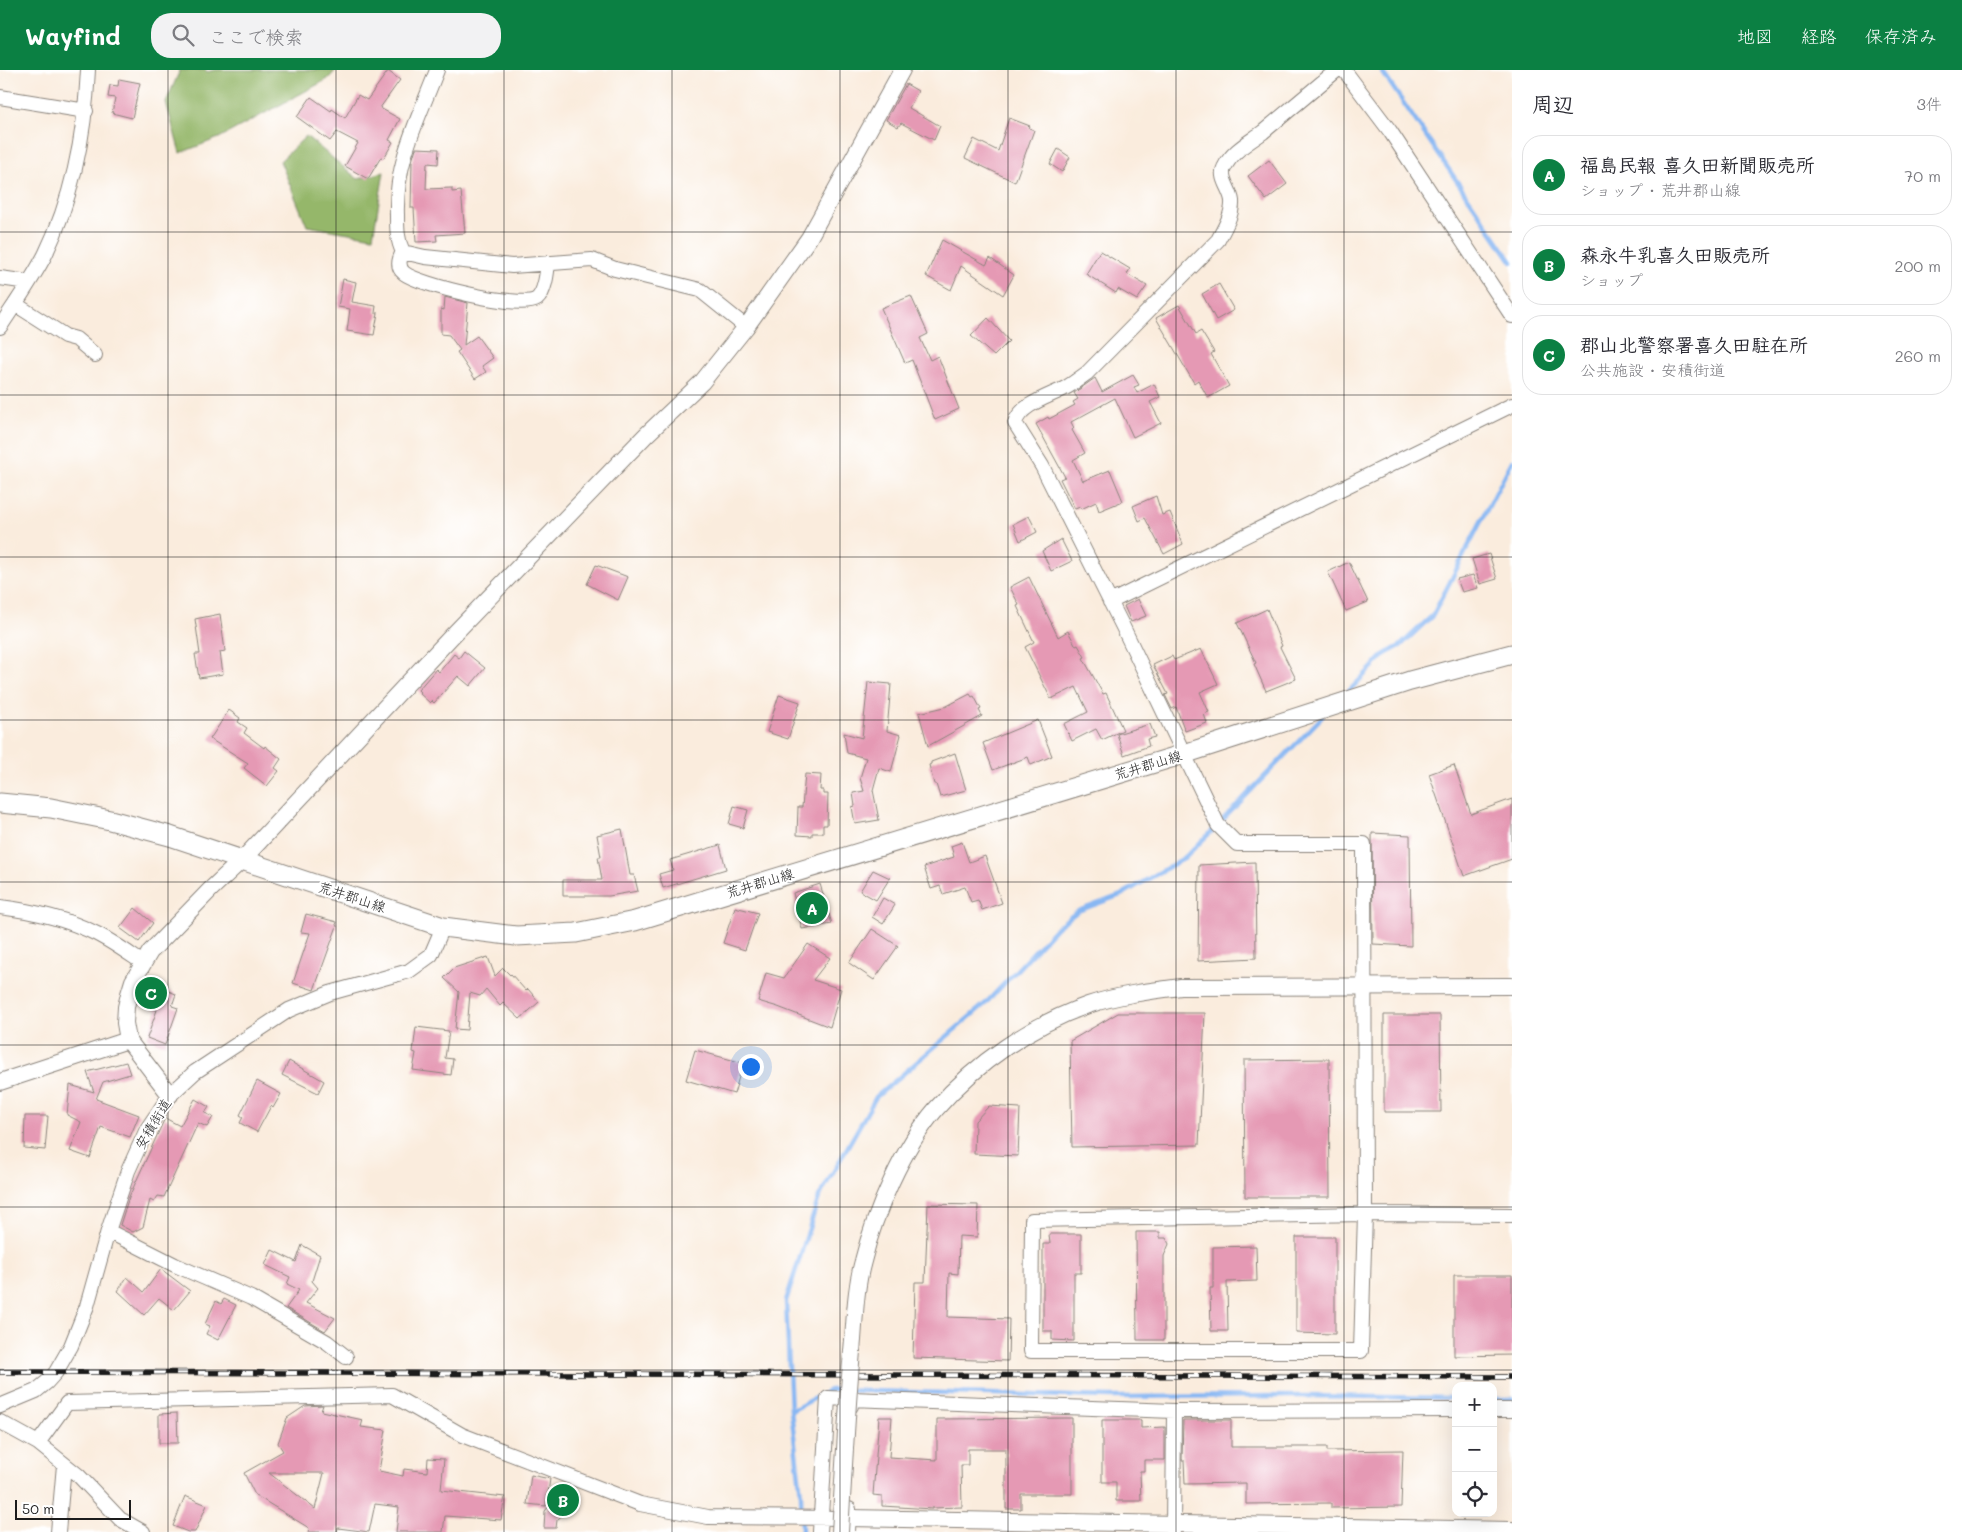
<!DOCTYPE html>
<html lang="ja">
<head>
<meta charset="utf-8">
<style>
  body { margin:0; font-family:Mali,"Klee One",sans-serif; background:#f2f2f3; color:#2b2b33 }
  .controls { position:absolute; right:15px; bottom:15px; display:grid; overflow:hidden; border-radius:10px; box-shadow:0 5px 20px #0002 }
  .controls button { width:45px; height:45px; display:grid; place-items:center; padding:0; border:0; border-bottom:1px solid #e1e1e2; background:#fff; color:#2b2b33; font:25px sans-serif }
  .scale { position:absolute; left:15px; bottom:12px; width:116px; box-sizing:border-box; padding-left:5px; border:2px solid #1c1c1c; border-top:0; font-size:14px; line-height:18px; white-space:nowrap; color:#1c1c1c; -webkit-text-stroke:4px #fff; paint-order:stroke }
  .you { position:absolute; left:750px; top:996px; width:18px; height:18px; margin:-12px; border:4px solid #fff; border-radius:50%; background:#1a73e8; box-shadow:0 0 0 8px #1a73e833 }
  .badge { display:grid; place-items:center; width:32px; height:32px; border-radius:50%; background:#0b8043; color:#fff; font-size:16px; font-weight:700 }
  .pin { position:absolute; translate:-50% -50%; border:2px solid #fff; box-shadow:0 1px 5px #0006 }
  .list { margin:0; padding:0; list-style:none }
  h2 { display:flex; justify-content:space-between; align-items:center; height:65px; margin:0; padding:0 20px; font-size:21px }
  h2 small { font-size:16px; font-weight:400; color:#7c7c81 }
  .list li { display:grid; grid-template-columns:32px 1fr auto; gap:15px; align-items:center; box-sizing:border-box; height:80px; margin:0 10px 10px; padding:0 10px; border:1px solid #e1e1e2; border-radius:20px }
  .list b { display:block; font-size:19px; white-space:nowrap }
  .list p { margin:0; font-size:16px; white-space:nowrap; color:#7c7c81 }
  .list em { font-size:16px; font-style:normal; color:#7c7c81 }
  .icon { flex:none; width:28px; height:28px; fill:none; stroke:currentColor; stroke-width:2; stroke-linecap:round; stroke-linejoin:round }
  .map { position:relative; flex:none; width:1512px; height:1462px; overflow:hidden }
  header { display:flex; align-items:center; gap:30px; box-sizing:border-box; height:70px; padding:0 25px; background:#0b8043; color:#fff }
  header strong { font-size:24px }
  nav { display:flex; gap:28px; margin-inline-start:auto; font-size:18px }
  .search { width:350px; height:45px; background:#f2f2f3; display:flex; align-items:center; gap:12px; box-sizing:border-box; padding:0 18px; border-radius:20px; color:#7c7c81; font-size:19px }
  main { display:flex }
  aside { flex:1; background:#fff }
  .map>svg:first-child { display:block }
</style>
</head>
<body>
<header>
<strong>Wayfind</strong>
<div class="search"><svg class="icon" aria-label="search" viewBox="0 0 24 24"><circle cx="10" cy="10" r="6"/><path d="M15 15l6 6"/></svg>ここで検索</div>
<nav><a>地図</a><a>経路</a><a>保存済み</a></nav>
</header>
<main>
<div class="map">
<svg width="1512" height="1462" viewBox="0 0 1512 1462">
  <rect width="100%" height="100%" fill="#fff"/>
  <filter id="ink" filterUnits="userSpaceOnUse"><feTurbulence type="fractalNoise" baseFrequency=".02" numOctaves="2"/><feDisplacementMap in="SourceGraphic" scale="10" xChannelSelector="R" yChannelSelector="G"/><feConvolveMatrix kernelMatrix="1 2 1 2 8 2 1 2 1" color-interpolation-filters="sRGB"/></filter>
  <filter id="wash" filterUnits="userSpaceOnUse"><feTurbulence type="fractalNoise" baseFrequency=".0096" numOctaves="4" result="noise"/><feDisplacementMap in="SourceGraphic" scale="20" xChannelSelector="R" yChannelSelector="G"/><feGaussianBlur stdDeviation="1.12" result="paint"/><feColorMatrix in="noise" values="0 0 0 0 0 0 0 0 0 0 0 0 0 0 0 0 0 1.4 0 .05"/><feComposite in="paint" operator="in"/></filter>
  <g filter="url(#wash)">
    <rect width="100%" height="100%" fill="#faecdd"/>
    <path fill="#95b76b" stroke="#586a44" d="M180,0H206V2L216,0H336L328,9L219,68L180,83L166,32Z
      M306,66L358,109L384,102L373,167L307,156L280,91Z"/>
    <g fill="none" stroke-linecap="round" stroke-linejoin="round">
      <path stroke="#88b7f3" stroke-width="4.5" d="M1381,0L1512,192
        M1346,624L1385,584L1400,576L1433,545L1512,391
        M1493,1329H1512
        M791,1341L830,1320L1112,1327L1304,1326L1456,1328
        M802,1462L801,1424L791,1341L786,1231L819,1127L876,1027L986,933L1057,857L1078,841L1121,825L1184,788L1211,762L1322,647"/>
    </g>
    <g id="blocks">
      <path fill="#e599b4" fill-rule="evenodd" d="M388,1L400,10L380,38L400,49L389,70L393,72L384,88L381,87L368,109L345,96L358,73L337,62L330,71L297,47L311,27L331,41L332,39L345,48L358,25L367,30Z
        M119,9L140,13L132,48L112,43L115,28L108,27L110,15L118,16Z
        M906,14L918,21L909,38L940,56L934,70L901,53L898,57L886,50Z
        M1009,48L1030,56L1029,58L1034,60L1015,112L965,88L974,69L998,81Z
        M416,78L439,79L438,94L427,93L426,119L452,118V122L461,121L465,163L436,165L437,171L416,172L414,138H411L412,91Z
        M1058,79L1070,87L1062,102L1050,94Z
        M1269,90L1287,114L1266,130L1248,106Z
        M942,170L986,195L990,188L1014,205L1003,225L961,196L951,220L926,206Z
        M1100,181L1130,199L1127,204L1147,216L1137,230L1118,219L1116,223L1086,204Z
        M343,209L356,212L352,232L376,236L375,243H378L374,265L347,261L350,239L338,237Z
        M1219,214L1234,240L1216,250L1202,224Z
        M911,226L928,264L920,268L930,290L938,286L959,339L935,350L912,290L905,293L881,238Z
        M445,227L468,233L464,275L477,266L493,288L482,296L486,302L475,309L457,282L460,280L449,265L441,264V239L444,240Z
        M1179,235L1196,264L1201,261L1214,282L1211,284L1229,316L1208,328L1198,310L1194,313L1156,248Z
        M988,248L1009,271L994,286L971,266Z
        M1133,305L1139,315L1134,317L1137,323L1154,314L1160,327L1150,332L1161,353L1133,367L1115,328L1071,352L1074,358L1072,360L1085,383L1073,390L1083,411L1110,400L1123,431L1099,441L1096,432L1081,439L1080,437L1075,439L1060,409L1065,407L1036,354L1048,347L1049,349L1075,335L1073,332L1078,329L1074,323L1095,308L1102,322Z
        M1156,426L1162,445L1170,442L1183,474L1164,484L1145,448L1139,451L1133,436Z
        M1029,446L1037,462L1020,471L1013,454Z
        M1061,469L1072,491L1051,501L1042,481Z
        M1489,484L1497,509L1480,514L1472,489Z
        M1349,492L1368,532L1346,541L1328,502Z
        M596,495L628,507L618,530L587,514Z
        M1473,505L1478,518L1462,522L1457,509Z
        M1029,507L1058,567L1068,561L1076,576L1078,575L1085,587L1083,588L1103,624L1106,623L1123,660L1102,670L1096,659L1072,671L1064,654L1088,642L1076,617L1051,629L1025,577L1034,572L1017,536L1019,535L1010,517Z
        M1138,529L1146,546L1131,552L1124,536Z
        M1267,539L1282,576L1280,577L1296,609L1266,621L1254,594L1256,593L1237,553Z
        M220,544L225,581L220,582L223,604L199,608L195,584H200L195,549Z
        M1201,579L1218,614L1200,622L1209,642L1204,644L1207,653L1185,661L1176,637L1172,639L1165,625L1168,624L1153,595L1172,586L1174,590Z
        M464,581L485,598L470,616L458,606L434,633L432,631L430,633L419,623L420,622L418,620L436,599L439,602L454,584L459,588Z
        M868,612L891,614L887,661L901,665L891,702L879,698L873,720L879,750L855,754L852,737L855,736L853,723L864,721L860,708L866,688L847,683L844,663L862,668Z
        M970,624L972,627L974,626L981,639L979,640L982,646L928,676L919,643L945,637Z
        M779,625L800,632L788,669L767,662Z
        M229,640L240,648L238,652L247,658L244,663L264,678L265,676L281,689L275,698L279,701L267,716L244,698L248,693L210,669Z
        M1038,650L1052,686L1031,695L1028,687L993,700L983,673Z
        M1150,654L1155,667L1147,669L1149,676L1124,685L1117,664Z
        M955,683L966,720L940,727L936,714H934L929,695L931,694V692Z
        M1454,695L1471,744L1512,729V789L1464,806L1429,704Z
        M805,704L821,705L820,720H823V724H828L827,755H823V763H812V766L797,765L798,737H802Z
        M734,736L748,740L743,758L729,754Z
        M622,759L630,805H634L638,821L609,826H563V810H602L598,787H601L597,765Z
        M1372,763L1410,765L1411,876L1373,874Z
        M962,772L969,792L985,786L1002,833L982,840L978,830L971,832L965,817L943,824L940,816L931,819L924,797L954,787L951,776Z
        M720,775L726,799L663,818L659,804L673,800L670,790Z
        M1255,792L1256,888L1198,891L1199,795Z
        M873,800L890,808L876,830L860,821Z
        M820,814L832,854L802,859L793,823Z
        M883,828L895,835L883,854L872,847Z
        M735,837L758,843L745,880L723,873Z
        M135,838L153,853L139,872L120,858Z
        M306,844L337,852L336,855L337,856L314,920L293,913L310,863L301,862Z
        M872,859L898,876L874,910L849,893Z
        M808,874L830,888L813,910L841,919L830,957L778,937L758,931L766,903L784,908Z
        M488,887L495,906L503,898L510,905L511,904L526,921L528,919L539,932L520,949L503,933L500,936L486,919L480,926L470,923L467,960L455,959L459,922L444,908L454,898Z
        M145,912L176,924L172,936L178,938L165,975L147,968L157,940L138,933Z
        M1118,943H1205L1199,1075L1072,1077L1070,971Z
        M1384,945H1440L1441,1042H1384Z
        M416,957L449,961L445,988L453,989L451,1005L413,1000L416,983L413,982Z
        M695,980L743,993L734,1024L686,1010Z
        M1329,989L1330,1127H1245L1244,990Z
        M289,991L324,1011L318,1023L282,1005Z
        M126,992L130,1004L103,1012L96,1029L139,1045L130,1067L101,1057L90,1088L70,1081L81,1052L67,1045L70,1015L94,1022L87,1002Z
        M257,1011L281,1024L273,1038L271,1036L257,1062L240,1053L243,1047L240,1045Z
        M195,1029L209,1037L205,1043L213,1047L207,1057L198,1053L164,1127L158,1126L154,1132L150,1130L143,1157L133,1162L120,1155L129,1127L165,1048L180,1056Z
        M989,1036L1020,1038L1018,1086L974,1084L975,1051Z
        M25,1046H48L45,1080L24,1078Z
        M928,1134L978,1135L977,1167L959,1166L958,1204L949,1203L948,1247L1009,1249L1008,1291L913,1288L915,1212H925Z
        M1136,1162H1160V1168H1166L1169,1174L1164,1186V1270H1137Z
        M1049,1164H1081V1203H1074V1271L1052,1270V1261H1043V1174H1050Z
        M1296,1167H1335V1264L1296,1263Z
        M302,1175L320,1185L312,1211L318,1218L306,1233L335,1248L325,1261L286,1238L299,1220L287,1214L290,1207L265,1195L272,1180L296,1192Z
        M1256,1176L1257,1211L1227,1212L1228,1261H1211L1210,1218H1213V1177Z
        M161,1199L190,1221L174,1240L159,1228L144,1245L118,1221L127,1207L144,1222Z
        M1454,1205H1512V1285L1454,1286Z
        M224,1229L236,1235L218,1270L206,1264L210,1256L205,1254L216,1231L221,1234Z
        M323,1335L321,1341L363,1350L361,1357L386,1360L379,1401L403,1406L404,1399L427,1402L428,1388L444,1389L441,1420L505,1427L501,1450L445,1446L443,1462H396L399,1437L375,1434L369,1462L338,1458L337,1462H308L309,1458L255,1425L244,1403L283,1381L278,1373L287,1348L305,1336ZM269,1403H324L315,1439Z
        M177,1343L178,1373H159V1344Z
        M879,1347H892L889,1387L937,1390V1349L1072,1348V1424H1021V1439H1006V1379H968V1395H961L962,1437L932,1438V1439L882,1436V1426L873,1425Z
        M1102,1350H1141V1358L1165,1357V1390H1144V1401H1140L1141,1431H1116V1412H1102Z
        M1183,1350H1231V1377H1327V1381L1403,1380L1401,1437L1331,1438V1433L1246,1434V1413L1185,1414L1184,1390H1182Z
        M531,1405L550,1409L546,1436L527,1434Z
        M564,1418L579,1430L557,1450L556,1458H544L545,1441Z
        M185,1426L207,1435L195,1462H188L173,1456Z"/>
    </g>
  </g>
  <g filter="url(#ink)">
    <use href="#blocks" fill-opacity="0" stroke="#8b847c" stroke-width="1"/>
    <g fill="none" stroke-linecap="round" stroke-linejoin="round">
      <defs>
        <path id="minor" d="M437,0C419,48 395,91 397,145C397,158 397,170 403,182L425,187L512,196L592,190L615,199L700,220L746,257
          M1337,0C1312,21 1288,41 1263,62C1248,73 1232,81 1224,98C1219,108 1231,120 1232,131C1233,144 1224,159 1218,170L1087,303C1080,308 1074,313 1067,317C1051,326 1020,334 1015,353L1042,396L1123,557L1218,755L1237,774H1364L1365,1144L1361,1281H1031L1032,1150L1365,1144L1512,1145
          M1344,0L1390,61L1512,246
          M0,27L86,41
          M403,182C399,189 397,197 404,203C419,215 521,240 537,229C545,222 547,203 548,193
          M0,208L28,212
          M15,234L65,266L76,269L95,285
          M0,257C15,234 32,210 45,185C73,127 85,64 88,0
          M1110,532L1512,335
          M0,837C33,841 67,849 97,864C113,872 128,883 143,893
          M108,1161L175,1195L251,1228L327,1272L346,1287
          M851,1329L1174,1341L1456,1340
          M0,1336L36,1321L47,1312L56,1302L71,1276L87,1236L108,1161L128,1101L147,1059L170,1025L195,1002L289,940L330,923L409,901L431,885L443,857
          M1493,1340H1512
          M0,1352L38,1373L79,1406L120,1449L143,1462
          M38,1373L67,1333L392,1325L462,1365L640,1434L708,1447L849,1448
          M58,1462L64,1395
          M820,1462L828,1328L851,1329V1336
          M848,1462L849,1439
          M1173,1462L1174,1341"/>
        <path id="tertiary" d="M1181,917L1512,916
          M0,1012L128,970
          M170,1025L128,970L125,953L126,937L129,924L133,911L150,882L211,819L242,790L451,567L646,365L702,312L746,257L809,168L902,0
          M849,1448L1512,1460"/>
        <path id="secondary" d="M0,733L51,738L110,750L170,766L443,857L516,866L576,863L635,851L1184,684L1410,611L1512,584"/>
      </defs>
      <use href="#minor" stroke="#8b847c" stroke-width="16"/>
      <use href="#tertiary" stroke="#8b847c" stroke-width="18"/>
      <use href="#secondary" stroke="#8b847c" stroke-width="21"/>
      <use href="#minor" stroke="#fff" stroke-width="14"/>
      <use href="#tertiary" stroke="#fff" stroke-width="16"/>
      <use href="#secondary" stroke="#fff" stroke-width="19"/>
      <defs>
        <path id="rail" d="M0,1302L1512,1307"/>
      </defs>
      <use href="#rail" stroke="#1c1c1c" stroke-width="5.5"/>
      <use href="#rail" stroke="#fff" stroke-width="4" stroke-dasharray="11" stroke-linecap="butt"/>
      <defs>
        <path id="tertiary-bridge" d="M840,1462C844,1398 847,1334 853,1270C855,1243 856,1216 863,1191C875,1142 903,1077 936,1039C976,993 1031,955 1088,935C1118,925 1149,921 1181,917"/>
      </defs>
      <use href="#tertiary-bridge" stroke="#8b847c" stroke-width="18" stroke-linecap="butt"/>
      <use href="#tertiary-bridge" stroke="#fff" stroke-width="16"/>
    </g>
  </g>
  <path fill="none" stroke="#1c1c1c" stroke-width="1" stroke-opacity="0.55" d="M168,0V1462M336,0V1462M504,0V1462M672,0V1462M840,0V1462M1008,0V1462M1176,0V1462M1344,0V1462M0,162H1512M0,325H1512M0,487H1512M0,650H1512M0,812H1512M0,975H1512M0,1137H1512M0,1300H1512"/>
  <g text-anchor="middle" stroke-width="4" stroke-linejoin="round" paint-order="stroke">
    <g font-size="14" fill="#1c1c1c" stroke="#fff">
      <text transform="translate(1148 695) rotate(-17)" y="5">荒井郡山線</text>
      <text transform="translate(760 813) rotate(-17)" y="5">荒井郡山線</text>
      <text transform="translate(352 827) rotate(18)" y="5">荒井郡山線</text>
      <text transform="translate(153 1054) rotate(-59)" y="5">安積街道</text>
    </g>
  </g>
</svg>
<div class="controls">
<button>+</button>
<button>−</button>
<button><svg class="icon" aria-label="locate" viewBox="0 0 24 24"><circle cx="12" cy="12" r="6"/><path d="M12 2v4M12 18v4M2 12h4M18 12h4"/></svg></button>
</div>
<div class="scale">50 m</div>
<div class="you"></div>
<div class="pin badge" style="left:812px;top:838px">A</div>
<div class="pin badge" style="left:563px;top:1430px">B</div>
<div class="pin badge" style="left:151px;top:923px">C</div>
</div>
<aside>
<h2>周辺<small>3件</small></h2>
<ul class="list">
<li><span class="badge">A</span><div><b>福島民報 喜久田新聞販売所</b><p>ショップ · 荒井郡山線</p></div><em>70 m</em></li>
<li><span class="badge">B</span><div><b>森永牛乳喜久田販売所</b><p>ショップ</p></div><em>200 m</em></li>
<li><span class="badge">C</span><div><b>郡山北警察署喜久田駐在所</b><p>公共施設 · 安積街道</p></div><em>260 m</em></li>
</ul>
</aside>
</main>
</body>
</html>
